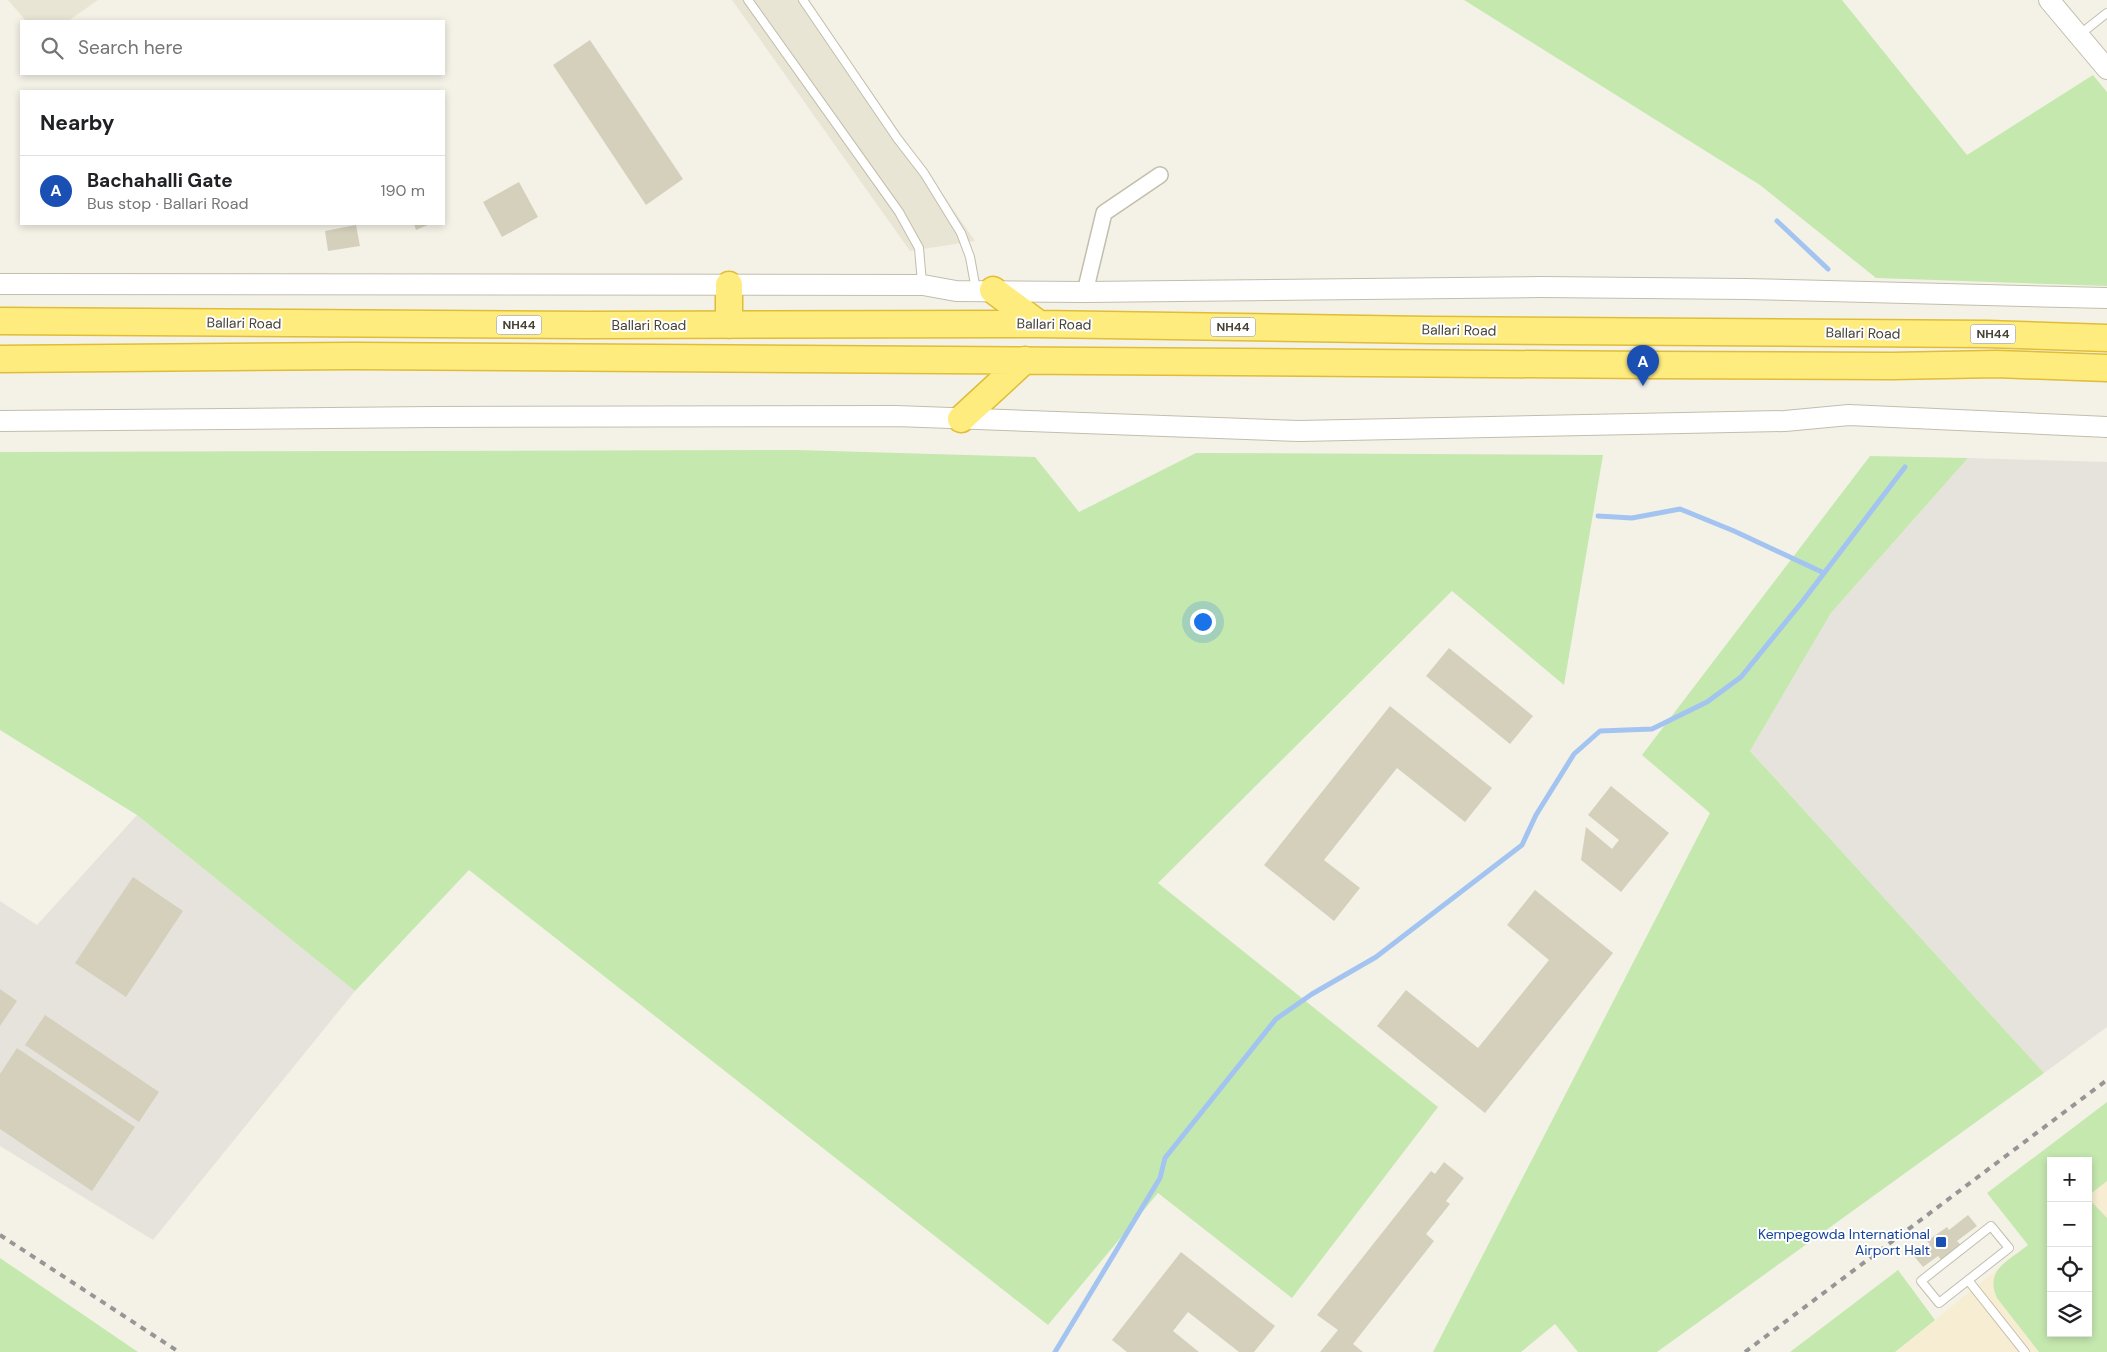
<!DOCTYPE html>
<html lang="en">
<head>
<meta charset="utf-8">
<style>
  body { margin:0; font-family:"DM Sans",sans-serif; background:#f6f6f6; color:#202124 }
  .controls { position:absolute; right:15px; bottom:15px; display:grid; overflow:hidden; border-radius:0px; box-shadow:0 2px 8px #0003 }
  .controls button { width:45px; height:45px; display:grid; place-items:center; padding:0; border:0; border-bottom:1px solid #e0e0e0; background:#fff; color:#202124; font:25px sans-serif }
  .you { position:absolute; left:1202px; top:621px; width:18px; height:18px; margin:-12px; border:4px solid #fff; border-radius:50%; background:#1a73e8; box-shadow:0 0 0 8px #1a73e833 }
  .badge { display:grid; place-items:center; width:32px; height:32px; border-radius:50%; background:#fb5f16; color:#fff; font-size:16px; font-weight:700 }
  .pin { position:absolute; translate:-50% -41px; filter:drop-shadow(0 1px 2px #0008) }
  .pin::after { content:''; position:absolute; top:26px; width:18px; height:15px; background:inherit; clip-path:polygon(0 0,100% 0,50% 100%) }
  .list { margin:0; padding:0; list-style:none }
  h2 { display:flex; justify-content:space-between; align-items:center; height:65px; margin:0; padding:0 20px; font-size:21px }
  h2 small { font-size:16px; font-weight:400; color:#757577 }
  .list li { display:grid; grid-template-columns:32px 1fr auto; gap:15px; align-items:center; box-sizing:border-box; height:70px; padding:0 20px; border-top:1px solid #e0e0e0 }
  .list b { display:block; font-size:19px; white-space:nowrap }
  .list p { margin:0; font-size:16px; white-space:nowrap; color:#757577 }
  .list em { font-size:16px; font-style:normal; color:#757577 }
  .icon { flex:none; width:28px; height:28px; fill:none; stroke:currentColor; stroke-width:2; stroke-linecap:round; stroke-linejoin:round }
  .map { position:relative; flex:none; width:2107px; height:1352px; overflow:hidden }
  .search { position:absolute; background:#fff; box-shadow:0 2px 8px #0003; left:20px; top:20px; width:425px; height:55px; display:flex; align-items:center; gap:12px; box-sizing:border-box; padding:0 18px; border-radius:0px; color:#757577; font-size:19px }
  .panel { position:absolute; background:#fff; box-shadow:0 2px 8px #0003; left:20px; top:90px; width:425px; height:135px; border-radius:0px }
  .map>svg:first-child { display:block }
</style>
</head>
<body>
<div class="map">
<svg width="2107" height="1352" viewBox="0 0 2107 1352">
  <rect width="100%" height="100%" fill="#f4f2e7"/>
  <path fill="#e8e5d5" d="M8,0H98L68,21H26Z
    M732,0H808L975,241L910,251Z"/>
  <path fill="#f6edd2" d="M2107,1181V1352H1895L2051,1226V1333H2088V1196Z"/>
  <path fill="#e6e3dc" d="M1968,458L2107,462V1027L2044,1073L1750,751L1831,613Z
    M137,815L355,991L153,1240L0,1146V901L37,925Z"/>
  <path fill="#c5e8af" d="M1464,0H1842L1967,155L2093,75L2107,92V286L1876,278L1760,185Z
    M797,450L1035,457L1079,512L1196,453L1603,455L1564,685L1452,591L1158,883L1438,1107L1292,1298L1158,1193L1048,1325L469,870L355,991L137,815L0,730V452Z
    M1870,456L1968,458L1831,613L1750,751L2044,1073L1657,1352H1578L1555,1324L1521,1352H1433L1710,813L1642,755Z
    M2107,1102V1181L2088,1196V1161H2051V1333H2088V1198L2107,1218V1352H2039L1997,1298C1984,1269 2009,1261 2028,1245L1987,1193Z
    M0,1258L138,1352H0Z
    M1898,1270L1935,1320L1895,1352H1790Z"/>
  <g fill="none" stroke-linecap="round" stroke-linejoin="round">
    <path stroke="#a3c4f1" stroke-width="5" d="M1777,221L1828,269
      M1598,516L1632,518L1680,509L1734,531L1824,573
      M1055,1352L1160,1178L1165,1158L1276,1019L1312,994L1376,957L1522,845L1536,815L1574,754L1600,731L1652,729L1707,702L1741,677L1802,602L1905,467"/>
  </g>
  <path fill="#d5d0bc" d="M590,40L683,179L646,205L553,65Z
    M519,182L538,217L502,237L483,202Z
    M414,224H430L416,230Z
    M356,225L360,246L328,251L325,231Z
    M1449,648L1533,716L1510,744L1426,676Z
    M1390,706L1492,788L1465,822L1397,768L1324,860L1360,888L1334,921L1264,865Z
    M1611,786L1669,833L1621,892L1581,860L1586,827L1612,849L1619,840L1588,815Z
    M133,877L183,911L126,997L75,963Z
    M1535,890L1613,953L1485,1113L1377,1026L1406,990L1478,1048L1549,960L1507,925Z
    M0,989L17,1001L0,1026Z
    M45,1015L159,1092L139,1122L25,1045Z
    M17,1048L135,1127L92,1191L0,1129V1074Z
    M1444,1162L1464,1178L1446,1201L1450,1204L1426,1234L1434,1241L1353,1344L1363,1352H1320L1338,1330L1317,1315L1431,1171L1435,1174Z
    M1968,1215L1977,1226L1957,1241L1962,1246L1942,1261L1938,1256L1923,1267L1914,1256L1930,1244L1927,1241L1947,1227L1949,1230Z
    M1181,1252L1275,1326L1254,1352H1239L1188,1312L1173,1331L1199,1352H1127L1112,1340Z"/>
  <g fill="none" stroke-linecap="round" stroke-linejoin="round">
    <defs>
      <path id="service" d="M748,0L899,212L919,248L922,283
        M803,0L897,138L924,173L961,233L970,257L976,290
        M2079,35L2107,13
        M1991,1226L2009,1248L1939,1303L1921,1281Z
        M1968,1280L2025,1352"/>
      <path id="minor" d="M1085,292L1104,213L1160,175"/>
      <path id="tertiary" d="M2049,0L2107,69
        M0,284L923,285L956,291L1085,292L1541,287L1745,289L2107,298
        M0,421L432,417L896,416L1299,431L1785,421L1849,415L2107,427"/>
      <path id="trunk" d="M729,285V325
        M993,290L1039,324
        M0,321L586,325L1039,324L1427,330L1987,334L2107,338
        M0,359L354,356L1652,365L1892,366L1996,364L2107,368
        M961,419L1025,360"/>
    </defs>
    <use href="#service" stroke="#c2beac" stroke-width="10"/>
    <use href="#minor" stroke="#c2beac" stroke-width="18"/>
    <use href="#tertiary" stroke="#c2beac" stroke-width="22"/>
    <use href="#trunk" stroke="#dfbd36" stroke-width="29"/>
    <use href="#service" stroke="#fff" stroke-width="8"/>
    <use href="#minor" stroke="#fff" stroke-width="15"/>
    <use href="#tertiary" stroke="#fff" stroke-width="20"/>
    <use href="#trunk" stroke="#ffec7e" stroke-width="26"/>
    <path stroke="#969696" stroke-width="4" stroke-dasharray="6 6" stroke-linecap="butt" d="M0,1235L179,1352
      M1745,1352L2107,1080"/>
  </g>
  <rect fill="#1a4fb4" stroke="#fff" stroke-width="2" x="1935" y="1236" width="12" height="12" rx="2.5"/>
  <g text-anchor="middle" stroke-width="4" stroke-linejoin="round" paint-order="stroke">
    <g fill="#fff" stroke="#7e7b72" stroke-width="1">
      <rect x="496.5" y="315.5" width="45" height="19" rx="4"/>
      <rect x="1210.5" y="317.5" width="45" height="19" rx="4"/>
      <rect x="1970.5" y="324.5" width="45" height="19" rx="4"/>
    </g>
    <g font-size="12" font-weight="bold" fill="#474336">
      <text x="519" y="329">NH44</text>
      <text x="1233" y="331">NH44</text>
      <text x="1993" y="338">NH44</text>
    </g>
    <g font-size="14" fill="#474336" stroke="#fff">
      <text transform="translate(244 323) rotate(1)" y="5">Ballari Road</text>
      <text transform="translate(1054 324) rotate(1)" y="5">Ballari Road</text>
      <text x="649" y="330">Ballari Road</text>
      <text transform="translate(1459 330) rotate(1)" y="5">Ballari Road</text>
      <text transform="translate(1863 333) rotate(1)" y="5">Ballari Road</text>
    </g>
    <g font-size="14" fill="#164399" stroke="#fff" text-anchor="end">
      <text x="1930" y="1239">Kempegowda International<tspan x="1930" dy="16">Airport Halt</tspan></text>
    </g>
  </g>
</svg>
<div class="controls">
<button>+</button>
<button>−</button>
<button><svg class="icon" aria-label="locate" viewBox="0 0 24 24"><circle cx="12" cy="12" r="6"/><path d="M12 2v4M12 18v4M2 12h4M18 12h4"/></svg></button>
<button><svg class="icon" aria-label="layers" viewBox="0 0 24 24"><path d="M12 4l9 5-9 5-9-5zM3 14l9 5 9-5"/></svg></button>
</div>
<div class="you"></div>
<div class="pin badge" style="left:1643px;top:386px;background:#1a4fb4">A</div>
<div class="search"><svg class="icon" aria-label="search" viewBox="0 0 24 24"><circle cx="10" cy="10" r="6"/><path d="M15 15l6 6"/></svg>Search here</div>
<section class="panel">
<h2>Nearby<small></small></h2>
<ul class="list">
<li><span class="badge" style="background:#1a4fb4">A</span><div><b>Bachahalli Gate</b><p>Bus stop · Ballari Road</p></div><em>190 m</em></li>
</ul>
</section>
</div>
</body>
</html>
